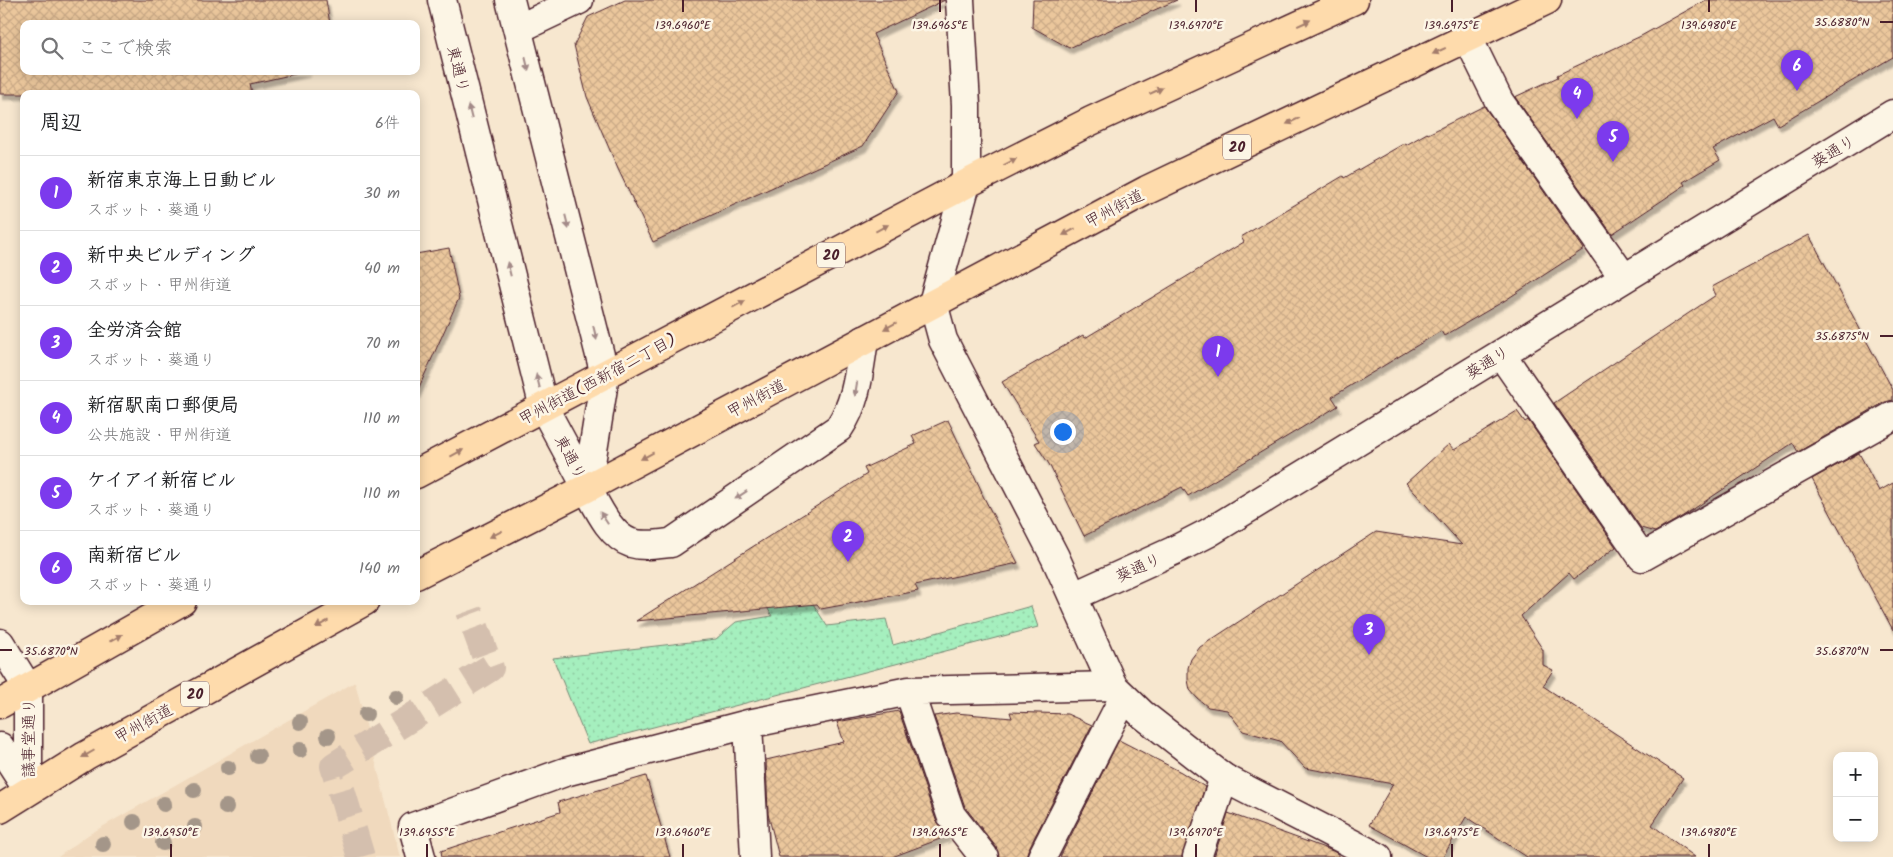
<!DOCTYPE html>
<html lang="ja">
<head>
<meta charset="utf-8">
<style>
  body { margin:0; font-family:Kalam,"Klee One",sans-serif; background:#f6f6f6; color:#202124 }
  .controls { position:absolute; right:15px; bottom:15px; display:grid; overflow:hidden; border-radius:10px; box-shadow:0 2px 12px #0003 }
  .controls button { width:45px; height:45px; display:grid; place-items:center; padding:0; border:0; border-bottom:1px solid #e0e0e0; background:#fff; color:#202124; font:25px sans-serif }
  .you { position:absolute; left:1062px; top:431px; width:18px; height:18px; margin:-12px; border:4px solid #fff; border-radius:50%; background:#1a73e8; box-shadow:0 0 0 8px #1a73e833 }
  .badge { display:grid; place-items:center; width:32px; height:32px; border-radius:50%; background:#7c3aed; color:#fff; font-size:16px; font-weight:700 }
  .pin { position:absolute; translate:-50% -41px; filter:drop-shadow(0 1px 2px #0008) }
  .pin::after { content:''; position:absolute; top:26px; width:18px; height:15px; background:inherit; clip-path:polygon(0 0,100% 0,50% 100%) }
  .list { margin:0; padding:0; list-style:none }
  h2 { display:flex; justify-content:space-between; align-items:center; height:65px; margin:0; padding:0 20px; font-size:21px }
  h2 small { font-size:16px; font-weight:400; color:#757577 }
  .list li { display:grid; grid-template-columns:32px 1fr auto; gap:15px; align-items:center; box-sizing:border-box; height:75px; padding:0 20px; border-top:1px solid #e0e0e0 }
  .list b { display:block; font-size:19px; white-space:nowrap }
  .list p { margin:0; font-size:16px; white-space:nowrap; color:#757577 }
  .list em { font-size:16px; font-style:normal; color:#757577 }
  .icon { flex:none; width:28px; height:28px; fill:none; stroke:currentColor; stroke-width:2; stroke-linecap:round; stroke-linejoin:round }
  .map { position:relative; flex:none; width:1893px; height:857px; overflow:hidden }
  .search { position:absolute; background:#fff; box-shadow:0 2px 12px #0003; left:20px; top:20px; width:400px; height:55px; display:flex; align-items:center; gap:12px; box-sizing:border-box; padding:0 18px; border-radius:10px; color:#757577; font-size:19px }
  .panel { position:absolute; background:#fff; box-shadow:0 2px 12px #0003; left:20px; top:90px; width:400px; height:515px; border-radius:10px }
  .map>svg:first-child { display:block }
</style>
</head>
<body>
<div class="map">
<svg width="1893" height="857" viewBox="0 0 1893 857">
  <defs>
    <pattern id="park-dots" width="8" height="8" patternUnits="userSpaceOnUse" patternTransform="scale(1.25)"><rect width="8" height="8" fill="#a5efbe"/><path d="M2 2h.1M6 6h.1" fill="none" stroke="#90cca3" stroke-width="1.8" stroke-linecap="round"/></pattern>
    <pattern id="building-cross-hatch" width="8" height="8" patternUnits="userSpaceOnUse" patternTransform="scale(1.25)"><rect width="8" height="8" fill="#ebc79c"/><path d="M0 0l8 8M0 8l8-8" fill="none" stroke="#cbaa87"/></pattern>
    <filter id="shadow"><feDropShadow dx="3" dy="5.5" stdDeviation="1" flood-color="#0004"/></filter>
  </defs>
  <rect width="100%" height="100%" fill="#f7e7cf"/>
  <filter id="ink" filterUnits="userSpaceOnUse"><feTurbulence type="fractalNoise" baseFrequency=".02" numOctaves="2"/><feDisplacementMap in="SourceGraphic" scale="10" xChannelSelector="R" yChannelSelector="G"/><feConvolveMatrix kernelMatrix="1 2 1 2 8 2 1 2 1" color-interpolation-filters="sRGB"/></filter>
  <g filter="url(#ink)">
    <path fill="#f0d9bd" d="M355,682L400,857H58L88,835Z"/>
    <path fill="url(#park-dots)" stroke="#788774" d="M771,537L827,626L886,619L893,645L1031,606L1038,627L588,744L553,658L716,639L736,622L772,616L738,557Z"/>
    <path fill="url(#building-cross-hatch)" stroke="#4a1f2b" filter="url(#shadow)" d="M0,0H326L330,24H24V71H308L250,84L252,94H0Z
      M625,0H945L873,34L899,91L863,146L653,242L618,169L587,97L574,45L588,17Z
      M1033,0H1177L1069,48L1032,27Z
      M1706,0H1893V57L1778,125L1773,116L1713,149L1720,160L1683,182L1685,185L1612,234L1515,97L1558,77L1557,75L1641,36Z
      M1484,106L1584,249L1504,301L1444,336L1441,331L1332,397L1338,406L1188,496L1182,487L1084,536L1049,464L1035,443L1039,441L1002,382L1083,335L1085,338L1244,242L1241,237L1343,176L1344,178L1405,143L1406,145L1427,133L1428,134Z
      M1809,235L1893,390V400L1885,402L1798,452L1793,443L1683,516L1655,532L1641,528L1554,403L1716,295L1712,287Z
      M449,248L459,298L416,394V254Z
      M1517,411L1525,422L1528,420L1616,547L1574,579L1569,573L1521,616L1543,650V665L1553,670L1543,686L1683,778L1652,825L1695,857H1527L1466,817L1443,857H1427L1369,825L1393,784L1305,768L1280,741L1243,731L1227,710L1208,707L1197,698L1190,690L1188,680V668L1191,659L1200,647L1376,532L1462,545L1406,483L1449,444L1454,450Z
      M948,420L982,492H981L1018,563L915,585L918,591L821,609L817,604L636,621L867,474L864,468L916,444L912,436Z
      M1859,453L1879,491L1893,483V630L1812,479Z
      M899,711L936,820L948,836L892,857H779L768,814L766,760L844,742L837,722Z
      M1010,712L1067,714L1092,725L1028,850L1026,857H999L996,847L965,807L934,716L956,713L1012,718Z
      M1119,740L1181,772L1205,787L1182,857H1060Z
      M646,776L670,857H442L441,851L560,812L558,802Z
      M1228,813L1333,851L1338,854V857H1214Z"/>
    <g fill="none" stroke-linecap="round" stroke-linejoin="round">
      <path stroke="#d4bfae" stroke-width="28" stroke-dasharray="28 14" stroke-linecap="butt" d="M361,857L334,766L490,668L469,611"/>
      <defs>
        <path id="street" d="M518,29L579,0
          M1468,38L1499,101L1624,278
          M1501,354L1642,557L1893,416
          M587,488C597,506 610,536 631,543C644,547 658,544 671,543L839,428C857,402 859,371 864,340
          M1074,596L1173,551L1208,533L1893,114
          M909,691L951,815L984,857
          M748,724L755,857
          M421,857L413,827L565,772L748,724L909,691L1113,686
          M1042,857L1124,697
          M1197,857L1224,778"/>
        <path id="secondary" d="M442,0L544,408L587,488
          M510,0L605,375L587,488
          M960,0L966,105V184L933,303L943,340L1055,557L1113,686L1142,714L1224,778L1378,857
          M0,643L28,688V790
          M0,747L28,790"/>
        <path id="highway" d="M416,474L966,184L1091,121L1354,0
          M416,575L587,488L1147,190L1547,0
          M0,704L182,601
          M0,809L85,756L365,601"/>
      </defs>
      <use href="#street" stroke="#4a1f2b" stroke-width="31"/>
      <use href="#secondary" stroke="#4a1f2b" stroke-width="31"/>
      <use href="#highway" stroke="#4a1f2b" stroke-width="31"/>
      <use href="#street" stroke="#fcf5e5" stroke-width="28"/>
      <use href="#secondary" stroke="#fcf5e5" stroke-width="28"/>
      <use href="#highway" stroke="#fedbac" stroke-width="28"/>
    </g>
    <g fill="#a49689">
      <circle cx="396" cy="697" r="8"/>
      <circle cx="366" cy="714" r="8"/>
      <circle cx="300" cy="722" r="8"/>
      <circle cx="328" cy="736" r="8"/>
      <circle cx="300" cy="750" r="8"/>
      <circle cx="258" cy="756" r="8"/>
      <circle cx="228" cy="768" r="8"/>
      <circle cx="194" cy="790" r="8"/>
      <circle cx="164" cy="804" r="8"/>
      <circle cx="226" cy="807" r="8"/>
      <circle cx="134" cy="822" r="8"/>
      <circle cx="195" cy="827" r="8"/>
      <circle cx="163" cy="843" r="8"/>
      <circle cx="103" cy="844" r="8"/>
    </g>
    <defs><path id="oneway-solid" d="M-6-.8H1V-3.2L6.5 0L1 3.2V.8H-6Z" transform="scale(1.25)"/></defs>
    <g fill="#a47d6c">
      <use href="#oneway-solid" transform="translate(1304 23) rotate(-25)"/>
      <use href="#oneway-solid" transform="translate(1439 51) rotate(155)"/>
      <use href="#oneway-solid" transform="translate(1156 91) rotate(-25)"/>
      <use href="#oneway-solid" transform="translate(1293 121) rotate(155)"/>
      <use href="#oneway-solid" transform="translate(1010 162) rotate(-27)"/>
      <use href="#oneway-solid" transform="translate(882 228) rotate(-28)"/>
      <use href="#oneway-solid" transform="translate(1069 232) rotate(152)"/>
      <use href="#oneway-solid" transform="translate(739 304) rotate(-28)"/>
      <use href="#oneway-solid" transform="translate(890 326) rotate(152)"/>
      <use href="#oneway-solid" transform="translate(457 453) rotate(-28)"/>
      <use href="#oneway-solid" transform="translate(647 456) rotate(152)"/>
      <use href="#oneway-solid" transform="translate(496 534) rotate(153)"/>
      <use href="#oneway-solid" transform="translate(322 624) rotate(151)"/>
      <use href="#oneway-solid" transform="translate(116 638) rotate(-29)"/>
      <use href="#oneway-solid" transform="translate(88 754) rotate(150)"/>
    </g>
    <g fill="#a38a88">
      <use href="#oneway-solid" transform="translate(527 64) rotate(76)"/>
      <use href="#oneway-solid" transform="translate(470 112) rotate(-104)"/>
      <use href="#oneway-solid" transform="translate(567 222) rotate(76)"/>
      <use href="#oneway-solid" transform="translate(509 269) rotate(-104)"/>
      <use href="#oneway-solid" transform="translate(595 333) rotate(76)"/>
      <use href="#oneway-solid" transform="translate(538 381) rotate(-104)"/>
      <use href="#oneway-solid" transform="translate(856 389) rotate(99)"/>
      <use href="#oneway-solid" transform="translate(741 495) rotate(146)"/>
      <use href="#oneway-solid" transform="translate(604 518) rotate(-123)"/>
    </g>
  </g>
  <path fill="none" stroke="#4a1f2b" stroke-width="2" d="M683,0V12M940,0V12M1196,0V12M1452,0V12M1709,0V12M1880,22H1893M1880,336H1893M0,650H12M1880,650H1893M171,844V857M427,844V857M683,844V857M940,844V857M1196,844V857M1452,844V857M1709,844V857"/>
  <g text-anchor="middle" stroke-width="5" stroke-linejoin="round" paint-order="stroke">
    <g fill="#fcf5e5" stroke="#7f5f63" stroke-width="1">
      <rect x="1223" y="134.5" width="28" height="25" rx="4"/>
      <rect x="817" y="242.5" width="28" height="25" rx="4"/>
      <rect x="181" y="681.5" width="28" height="25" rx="4"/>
    </g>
    <g font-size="15" font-weight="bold" fill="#4a1f2b">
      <text x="1237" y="152">20</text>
      <text x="831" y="260">20</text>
      <text x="195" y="699">20</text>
    </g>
    <g font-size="16" fill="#4a1f2b" stroke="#fcf5e5">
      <text transform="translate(459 69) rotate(76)" y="6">東通り</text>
      <text transform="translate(1833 151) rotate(-31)" y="6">葵通り</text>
      <text transform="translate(1114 208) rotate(-28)" y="6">甲州街道</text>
      <text transform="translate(1487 362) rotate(-32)" y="6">葵通り</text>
      <text transform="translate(597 379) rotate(-28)" y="6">甲州街道(西新宿二丁目)</text>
      <text transform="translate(756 398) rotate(-28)" y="6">甲州街道</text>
      <text transform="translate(571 457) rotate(62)" y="6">東通り</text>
      <text transform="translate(1138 567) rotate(-24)" y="6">葵通り</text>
      <text transform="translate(143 723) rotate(-29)" y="6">甲州街道</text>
      <text transform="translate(28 738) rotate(-90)" y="6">議事堂通り</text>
    </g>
  </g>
  <g font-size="12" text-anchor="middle" fill="#4a1f2b" stroke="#fcf5e5" stroke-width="5" stroke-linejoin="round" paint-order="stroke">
    <text x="1842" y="26">35.6880°N</text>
    <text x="683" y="29">139.6960°E</text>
    <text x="940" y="29">139.6965°E</text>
    <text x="1196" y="29">139.6970°E</text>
    <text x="1452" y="29">139.6975°E</text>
    <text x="1709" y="29">139.6980°E</text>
    <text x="1842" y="340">35.6875°N</text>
    <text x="51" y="655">35.6870°N</text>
    <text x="1842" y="655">35.6870°N</text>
    <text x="171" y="836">139.6950°E</text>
    <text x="427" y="836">139.6955°E</text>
    <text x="683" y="836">139.6960°E</text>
    <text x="940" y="836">139.6965°E</text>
    <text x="1196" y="836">139.6970°E</text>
    <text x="1452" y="836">139.6975°E</text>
    <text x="1709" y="836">139.6980°E</text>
  </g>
</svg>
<div class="controls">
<button>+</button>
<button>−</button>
</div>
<div class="you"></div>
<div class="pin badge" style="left:1218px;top:377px">1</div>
<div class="pin badge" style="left:848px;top:562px">2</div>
<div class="pin badge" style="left:1369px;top:655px">3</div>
<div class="pin badge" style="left:1577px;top:119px">4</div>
<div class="pin badge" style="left:1613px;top:162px">5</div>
<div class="pin badge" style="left:1797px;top:91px">6</div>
<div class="search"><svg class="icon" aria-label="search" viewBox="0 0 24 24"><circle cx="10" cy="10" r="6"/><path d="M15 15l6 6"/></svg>ここで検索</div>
<section class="panel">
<h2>周辺<small>6件</small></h2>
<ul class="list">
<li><span class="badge">1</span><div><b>新宿東京海上日動ビル</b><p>スポット · 葵通り</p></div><em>30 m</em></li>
<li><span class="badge">2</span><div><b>新中央ビルディング</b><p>スポット · 甲州街道</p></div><em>40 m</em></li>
<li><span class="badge">3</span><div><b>全労済会館</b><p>スポット · 葵通り</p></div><em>70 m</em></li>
<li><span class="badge">4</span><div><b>新宿駅南口郵便局</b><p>公共施設 · 甲州街道</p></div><em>110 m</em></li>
<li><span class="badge">5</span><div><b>ケイアイ新宿ビル</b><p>スポット · 葵通り</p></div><em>110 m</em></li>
<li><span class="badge">6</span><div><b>南新宿ビル</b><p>スポット · 葵通り</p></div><em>140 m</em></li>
</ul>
</section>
</div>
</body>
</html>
